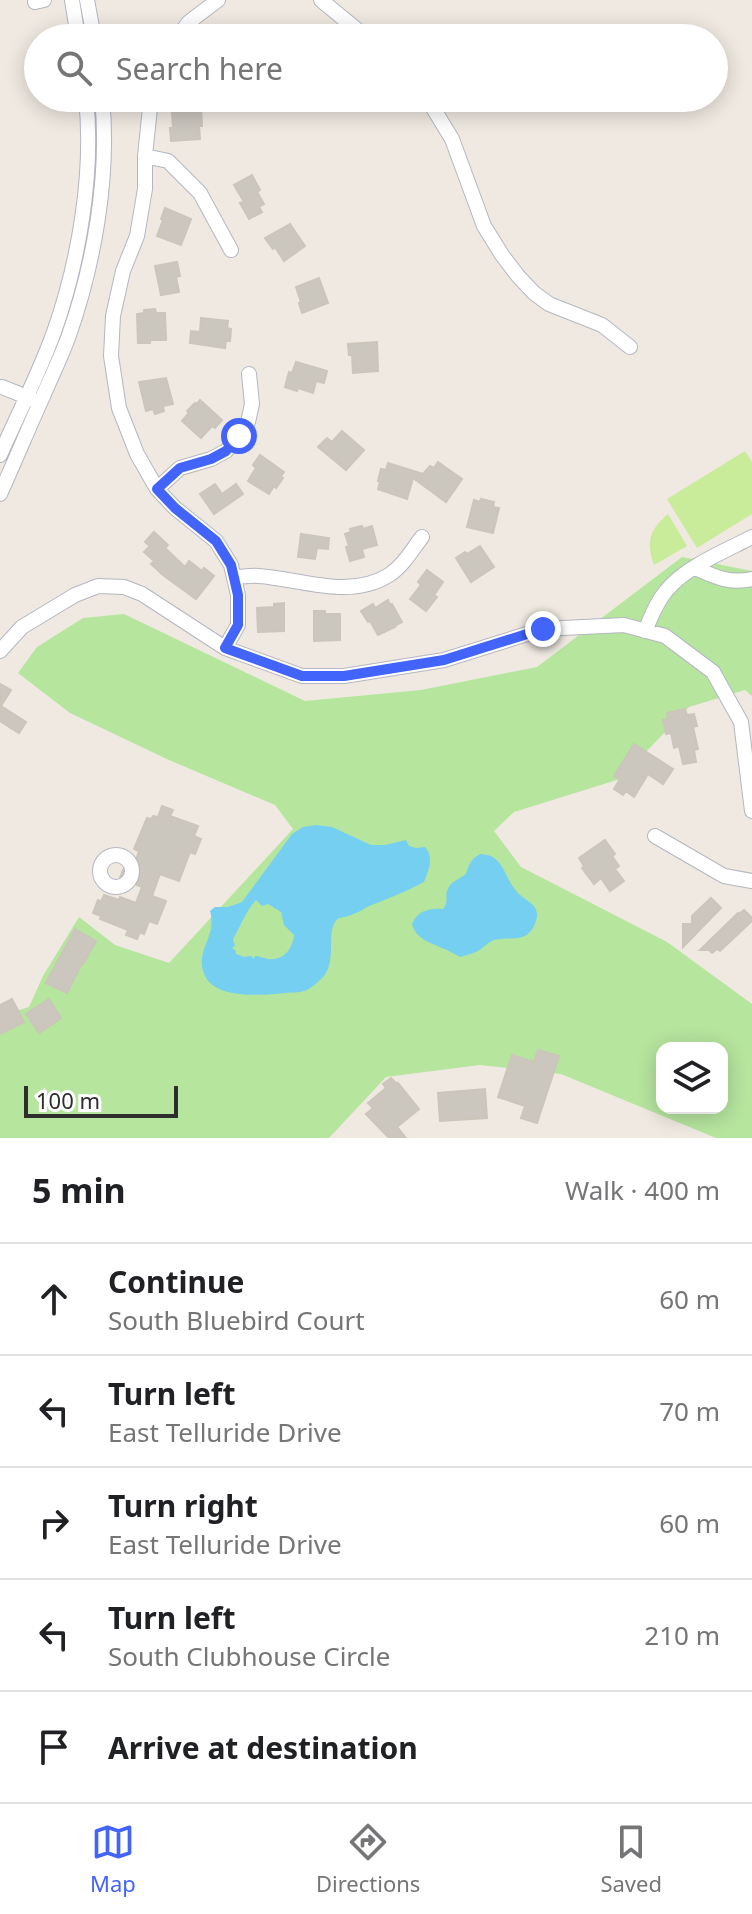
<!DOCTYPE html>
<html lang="en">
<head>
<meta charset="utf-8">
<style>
  body { margin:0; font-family:"Noto Sans",sans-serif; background:#f2f2f2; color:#202124 }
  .controls { position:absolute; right:24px; bottom:24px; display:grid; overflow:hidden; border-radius:16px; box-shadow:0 4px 20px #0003 }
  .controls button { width:72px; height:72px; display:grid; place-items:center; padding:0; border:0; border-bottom:2px solid #e0e0e0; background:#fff; color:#202124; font:40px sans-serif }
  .scale { position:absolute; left:24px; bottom:20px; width:154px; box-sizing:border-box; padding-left:8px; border:4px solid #2e2e2e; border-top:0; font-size:22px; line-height:28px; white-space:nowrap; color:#2e2e2e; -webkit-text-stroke:6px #fff; paint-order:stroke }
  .stop { position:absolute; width:24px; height:24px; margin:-18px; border:6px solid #4264fb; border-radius:50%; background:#fff }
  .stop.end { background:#4264fb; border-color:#fff; box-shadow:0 2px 8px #0008 }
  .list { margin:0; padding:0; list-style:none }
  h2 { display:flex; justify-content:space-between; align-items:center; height:104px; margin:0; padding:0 32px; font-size:34px }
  h2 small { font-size:26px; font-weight:400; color:#757577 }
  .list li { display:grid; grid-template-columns:52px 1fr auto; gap:24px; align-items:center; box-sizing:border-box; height:112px; padding:0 32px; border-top:2px solid #e0e0e0 }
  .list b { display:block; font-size:30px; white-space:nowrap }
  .list p { margin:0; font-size:26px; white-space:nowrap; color:#757577 }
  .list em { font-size:26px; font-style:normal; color:#757577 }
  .icon { flex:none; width:44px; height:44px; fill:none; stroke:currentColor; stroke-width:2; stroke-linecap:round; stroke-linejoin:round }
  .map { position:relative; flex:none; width:752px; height:1138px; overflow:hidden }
  .search { position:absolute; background:#fff; box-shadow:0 4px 20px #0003; left:24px; right:24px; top:24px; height:88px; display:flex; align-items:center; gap:20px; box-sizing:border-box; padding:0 28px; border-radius:44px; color:#757577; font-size:30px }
  .sheet { height:664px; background:#fff }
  nav { display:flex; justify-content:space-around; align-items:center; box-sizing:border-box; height:112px; border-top:2px solid #e0e0e0; background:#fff; font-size:22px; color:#757577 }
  nav a { display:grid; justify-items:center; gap:4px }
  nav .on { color:#4264fb }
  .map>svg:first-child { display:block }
</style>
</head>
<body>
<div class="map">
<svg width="752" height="1138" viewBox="0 0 752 1138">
  <rect width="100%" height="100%" fill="#efe9e1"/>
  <path fill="#b6e59e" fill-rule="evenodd" d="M682,557L752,571V696L745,690L689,707L620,779L514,812L494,831L521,867L667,942L752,1004V1138H716L561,1074L480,1065L386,1077L329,1138H0V1016L29,1007L43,976L79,917L115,945L169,963L293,829L275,805L169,760L70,713L18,673L37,647L83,618L124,614L305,701L421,690L537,667ZM662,1048H722V1108H662Z"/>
  <path fill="#c9ec9a" d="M745,451L752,462V514L697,548L667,499Z
    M668,514L687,546L654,565C646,542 649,530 668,514Z"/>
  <path fill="#75cff0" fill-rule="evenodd" d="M316,825L332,827L371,845H385L406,840L409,846L416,848L425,847C434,857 429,870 424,882C406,892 386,899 367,907C362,910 357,913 351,915C349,916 340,918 339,918C324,928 338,958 324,976C319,981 311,989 304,991C299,993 291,992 286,993C264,995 217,1000 205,976C193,950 218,938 210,911L215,907H228L242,902L292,834L303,827ZM256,900L262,906L268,904L281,912L284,925L294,935C293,949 283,961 268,959C263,958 259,956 255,956L254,959L251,956L244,957L236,954V951L232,948L235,946L233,939C241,926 245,912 256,900Z
    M480,854C504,854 504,878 517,892C526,902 541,904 536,921C527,946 511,935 494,940C488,942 483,948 478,951C472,954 466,955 460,957C454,954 448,950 442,948C429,942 416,939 412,924C418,910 430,908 443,909C449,901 445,899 447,891C449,882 460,879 466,874C469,864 471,859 480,854Z"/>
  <path fill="#cbc7bf" stroke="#cbc5ba" stroke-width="2" d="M216,25L224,32L227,28L237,38H214L209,33Z
    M201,109L202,126H199L200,139L171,141L170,128H173L172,111Z
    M252,175L260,190L257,192L264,204L259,207L262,212L249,219L240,203L244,202L234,185Z
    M165,208L191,219L181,245L157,236L163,220L161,219Z
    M290,224L305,246L284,261L275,247L273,249L265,238Z
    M177,262L180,276L176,277L179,292L161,295L155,266Z
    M319,278L328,303L302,313L299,303L301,302L296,287Z
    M155,309L156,313H165L166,340H150V343H138L137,314L144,313V310Z
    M201,318L228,321L227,328L231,329L230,341H226L225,348L190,343L191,331L200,332Z
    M377,342L378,371L353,373L352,355H349L348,344Z
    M296,362L327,371L324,383L316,381L313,393L298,388L297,391L285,387L289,372L292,373Z
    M166,378L173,404L163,406L164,411L155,414L153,409L146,411L139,382Z
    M200,400L222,420L215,428L212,426L201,438L182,421L189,413L187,411L195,403L197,404Z
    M342,431L364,450L346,470L318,447L327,438L332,442Z
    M260,455L284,472L281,476L283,478L276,488L274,486L269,494L248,481L256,468L253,465Z
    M438,462L462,479L446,502L413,478L407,499L378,489L380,482L378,481L381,469L386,470L388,463L423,474L430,466L434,468Z
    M215,484L222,494L236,484L243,494L214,514L200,494Z
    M481,499L494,502L493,507L499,508L493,533L467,527L474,500L480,502Z
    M362,526L363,529L372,526L377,545L362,549L364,557L350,561L346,547L349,546L345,534L351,532L350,529Z
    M154,532L168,545L165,548L185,567L189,561L202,571L204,568L214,576L196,599L163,575L151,564L154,561L144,552L150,546L145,542Z
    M301,534L329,538L328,549L317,548L315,559L298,557Z
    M480,546L494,567L471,582L456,558L465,552L467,554Z
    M427,570L443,582L434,595L437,597L426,611L410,599L421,585L418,582Z
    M388,600L390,605L392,604L402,622L394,626L395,627L378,635L370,621L368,622L361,611L373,604L375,608Z
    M284,603V631L258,632L257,608L274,607V604Z
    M314,611H325V614H340V640L314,641Z
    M0,684L11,690L1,706L26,722L19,733L0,721Z
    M685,709L687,715L694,714L697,726L693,727L698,749L694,750L696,762L683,764L679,746L674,748L671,733L666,734L663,720L668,719L667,713Z
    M634,744L673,769L663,784L648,774L634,797L626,791L623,795L614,789L620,779L614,776Z
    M162,806L173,810L170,816L198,826L194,836L201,839L195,854L190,852L179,881L160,874L152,896L166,901L157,924L149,921L144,934L140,932L137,939L126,935L128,930L100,919L101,916L93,913L98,900L101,902L104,895L119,900L120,897L136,903L142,887L120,878L125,865L133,868L139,851L134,849L147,818L151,819L153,816L158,817Z
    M605,840L615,854L612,856L619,866L615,869L624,881L610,891L601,878L594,884L582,868L584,866L579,858Z
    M711,898L721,908L683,947V924H692V916Z
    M744,910L752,918V921L720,951L717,949L712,953L709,950H700L738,913L739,914Z
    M75,929L96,941L83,964L82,963L67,993L46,983Z
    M12,999L24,1022L0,1034V1005Z
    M49,999L61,1018L39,1033L26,1014Z
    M538,1050L559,1056L537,1123L521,1118L525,1106L498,1097L512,1055L534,1062Z
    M391,1078L397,1084L398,1083L419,1109L397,1127L406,1138H389L366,1114L373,1108L368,1103L386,1088L383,1084Z
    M485,1089L487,1118L440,1121L438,1093Z"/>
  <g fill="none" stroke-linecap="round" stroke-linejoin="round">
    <defs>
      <path id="minor" d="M72,0L78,38
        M87,0L94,38
        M321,0L367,38
        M35,2L44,0
        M177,38L189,22L218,0
        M151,98L145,156V189L137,236L123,271L113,316L111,356L119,408L137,454L157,489L175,508L216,541L231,565L238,595V625L225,648
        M427,98L452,139L484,226L502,255L518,276L534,293L549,304L602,325L630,347
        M145,156L168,161L200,193L231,250
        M2,387L32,399
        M0,455C18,414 39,374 54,332C79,261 94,173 86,98
        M157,489L180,468L211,459L226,451L239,436L248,422L252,404L249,374
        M0,494C15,461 29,427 44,394C52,375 61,357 68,338C94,265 110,175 102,98
        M695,568C715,577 730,584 752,579
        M234,577C242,577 251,575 259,576C301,579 349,600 389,575C403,566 412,550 422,537
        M645,631C651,617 656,603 666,591C685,567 725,551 752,537
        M0,651L22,627L75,595L98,586L124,587L142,594L225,648L302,676H344L444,660L543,629L624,625L665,636L713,672L741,722L752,811
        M655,836L724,876L752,881
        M100 871a16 16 0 1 1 32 0a16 16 0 1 1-32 0Z"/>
    </defs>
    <use href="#minor" stroke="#b4b7c1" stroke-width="16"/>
    <use href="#minor" stroke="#fff" stroke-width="14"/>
  </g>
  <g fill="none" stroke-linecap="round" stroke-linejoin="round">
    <path stroke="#4264fb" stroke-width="10" d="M239,436L226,451L211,459L180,468L157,489L175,508L216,541L231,565L238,595V625L225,648L302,676H344L444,660L543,629"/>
  </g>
</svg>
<div class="controls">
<button><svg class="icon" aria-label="layers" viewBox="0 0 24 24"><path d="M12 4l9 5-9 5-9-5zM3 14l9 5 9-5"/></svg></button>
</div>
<div class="scale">100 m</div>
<div class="stop" style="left:239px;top:436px"></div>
<div class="stop end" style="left:543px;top:629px"></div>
<div class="search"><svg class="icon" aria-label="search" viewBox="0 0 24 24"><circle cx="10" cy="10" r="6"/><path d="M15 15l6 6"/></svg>Search here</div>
</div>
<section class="sheet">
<h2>5 min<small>Walk · 400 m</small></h2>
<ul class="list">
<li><svg class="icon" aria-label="ahead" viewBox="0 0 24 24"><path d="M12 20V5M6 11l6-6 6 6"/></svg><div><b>Continue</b><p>South Bluebird Court</p></div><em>60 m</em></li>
<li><svg class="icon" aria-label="left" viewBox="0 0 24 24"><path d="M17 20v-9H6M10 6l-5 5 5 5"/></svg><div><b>Turn left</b><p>East Telluride Drive</p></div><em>70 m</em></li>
<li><svg class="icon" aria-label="right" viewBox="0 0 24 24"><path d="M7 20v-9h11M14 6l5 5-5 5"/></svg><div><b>Turn right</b><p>East Telluride Drive</p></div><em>60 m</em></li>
<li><svg class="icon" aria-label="left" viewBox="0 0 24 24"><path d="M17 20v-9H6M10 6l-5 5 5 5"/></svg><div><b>Turn left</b><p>South Clubhouse Circle</p></div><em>210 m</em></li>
<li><svg class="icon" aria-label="arrive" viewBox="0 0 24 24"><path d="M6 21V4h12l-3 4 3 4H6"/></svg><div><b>Arrive at destination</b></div></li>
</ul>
</section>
<nav>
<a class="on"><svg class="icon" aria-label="map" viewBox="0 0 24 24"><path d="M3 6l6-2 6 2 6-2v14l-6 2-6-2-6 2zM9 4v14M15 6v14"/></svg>Map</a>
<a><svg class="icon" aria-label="directions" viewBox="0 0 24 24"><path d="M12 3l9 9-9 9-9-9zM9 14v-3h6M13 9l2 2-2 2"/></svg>Directions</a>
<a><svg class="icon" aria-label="saved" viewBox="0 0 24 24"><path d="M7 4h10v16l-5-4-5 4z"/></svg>Saved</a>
</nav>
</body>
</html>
